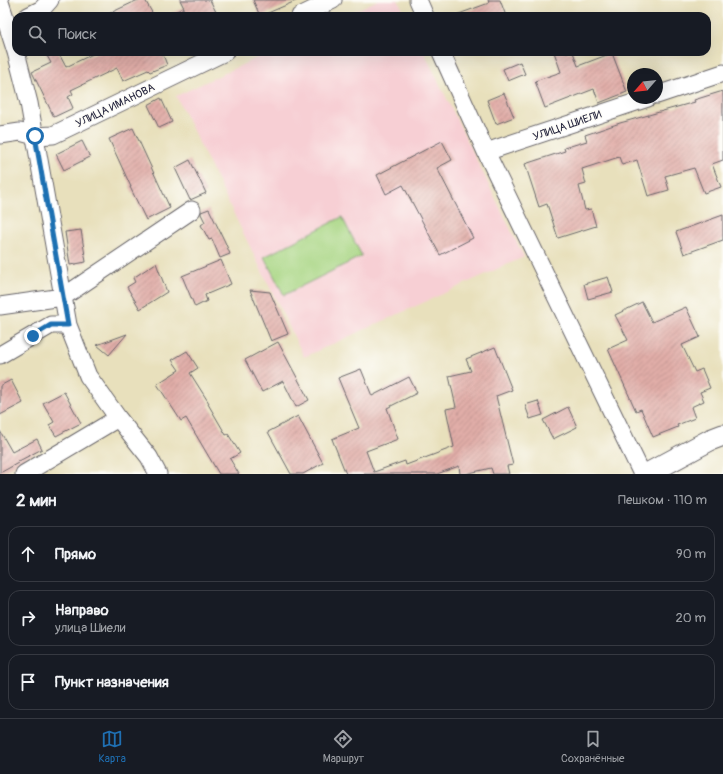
<!DOCTYPE html>
<html lang="ru">
<head>
<meta charset="utf-8">
<style>
  body { margin:0; font-family:Pangolin,sans-serif; background:#20242c; color:#f1f3f6 }
  .compass { position:absolute; left:627px; top:68px; width:36px; height:36px; border-radius:50%; background:#171b24; box-shadow:0 4px 16px #0002; rotate:242deg }
  .stop { position:absolute; width:12px; height:12px; margin:-9px; border:3px solid #1f6fb2; border-radius:50%; background:#fff }
  .stop.end { background:#1f6fb2; border-color:#fff; box-shadow:0 1px 4px #0008 }
  .list { margin:0; padding:0; list-style:none }
  h2 { display:flex; justify-content:space-between; align-items:center; height:52px; margin:0; padding:0 16px; font-size:17px }
  h2 small { font-size:13px; font-weight:400; color:#9ea1a6 }
  .list li { display:grid; grid-template-columns:26px 1fr auto; gap:12px; align-items:center; box-sizing:border-box; height:56px; margin:0 8px 8px; padding:0 8px; border:1px solid #363941; border-radius:12px }
  .list b { display:block; font-size:15px; white-space:nowrap }
  .list p { margin:0; font-size:13px; white-space:nowrap; color:#9ea1a6 }
  .list em { font-size:13px; font-style:normal; color:#9ea1a6 }
  .icon { flex:none; width:22px; height:22px; fill:none; stroke:currentColor; stroke-width:2; stroke-linecap:round; stroke-linejoin:round }
  .map { position:relative; flex:none; width:723px; height:474px; overflow:hidden }
  .search { position:absolute; background:#171b24; box-shadow:0 4px 16px #0002; left:12px; right:12px; top:12px; height:44px; display:flex; align-items:center; gap:10px; box-sizing:border-box; padding:0 14px; border-radius:12px; color:#9ea1a6; font-size:15px }
  .sheet { height:244px; background:#171b24 }
  nav { display:flex; justify-content:space-around; align-items:center; box-sizing:border-box; height:56px; border-top:1px solid #363941; background:#171b24; font-size:11px; color:#9ea1a6 }
  nav a { display:grid; justify-items:center; gap:2px }
  nav .on { color:#1f6fb2 }
  .map>svg:first-child { display:block }
</style>
</head>
<body>
<div class="map">
<svg width="723" height="474" viewBox="0 0 723 474">
  <defs>
    <pattern id="building-hatch" width="6" height="6" patternUnits="userSpaceOnUse"><rect width="6" height="6" fill="#e1ada8"/><path d="M-1 1l2-2M0 6l6-6M5 7l2-2" fill="none" stroke="#b68c8a"/></pattern>
  </defs>
  <rect width="100%" height="100%" fill="#fdfcf7"/>
  <filter id="ink" filterUnits="userSpaceOnUse"><feTurbulence type="fractalNoise" baseFrequency=".025" numOctaves="2"/><feDisplacementMap in="SourceGraphic" scale="8" xChannelSelector="R" yChannelSelector="G"/><feConvolveMatrix kernelMatrix="1 2 1 2 8 2 1 2 1" color-interpolation-filters="sRGB"/></filter>
  <filter id="wash" filterUnits="userSpaceOnUse"><feTurbulence type="fractalNoise" baseFrequency=".012" numOctaves="4" result="noise"/><feDisplacementMap in="SourceGraphic" scale="16" xChannelSelector="R" yChannelSelector="G"/><feGaussianBlur stdDeviation="0.9" result="paint"/><feColorMatrix in="noise" values="0 0 0 0 0 0 0 0 0 0 0 0 0 0 0 0 0 1.4 0 .05"/><feComposite in="paint" operator="in"/></filter>
  <g filter="url(#wash)">
    <rect width="100%" height="100%" fill="#e8e0bc"/>
    <path fill="#f7cfd4" d="M378,0H398L406,16H344Z
      M269,52H424L524,257L304,357L176,96Z"/>
    <path fill="#a7d582" stroke="#647c5e" d="M342,217L362,256L284,295L264,257Z"/>
    <g id="blocks">
      <path fill="url(#building-hatch)" d="M138,0H145L154,16H104Z
        M180,0H210L218,16H165L184,8Z
        M253,0H298L261,16H260Z
        M488,0H500L506,16H457L456,15L489,3Z
        M45,52H58L66,67L97,52H162L167,65L150,72L148,70L123,81L117,68L71,90L73,94L68,97L73,108L54,117L32,72L51,63Z
        M554,52H573L578,66L612,53L627,92L599,103L594,89L545,108L535,81L561,72Z
        M520,62L525,74L508,81L503,69Z
        M723,91V160L712,164L721,187L704,193L694,168L665,176L669,190L648,196L637,160L622,165L619,157L582,169L586,184L579,186L585,210L591,209L596,226L558,238L547,204L539,207L525,164L565,151L564,148L587,141L585,135L620,123L695,102L694,100Z
        M504,93L514,117L496,124L487,100Z
        M161,98L172,122L159,128L148,105Z
        M133,128L170,208L146,220L130,187H131L109,139Z
        M82,141L90,157L64,170L56,154Z
        M442,141L452,160L437,168L473,238L440,255L403,185L386,194L377,175Z
        M190,160L206,193L190,200L175,168Z
        M209,209L225,242L230,254L220,258L212,239L209,240L201,225L205,222L201,214V212Z
        M723,215V240L684,254L676,232Z
        M81,230L86,262L70,265L65,232Z
        M221,260L231,284L205,295L207,301L195,307L182,276Z
        M156,263L167,292L140,309L127,287L135,282L133,278Z
        M608,277L613,292L588,299L584,284Z
        M250,290L270,292L288,334L271,341Z
        M642,302L652,322L686,307L700,337L682,345L695,372L702,369L710,388L700,392L704,401L691,407L695,418L677,425L678,427L653,437L641,409L636,411L608,349L628,340L615,315Z
        M127,334L109,355L97,345Z
        M278,342L309,400L296,407L283,381L262,392L245,360Z
        M495,347L512,390L496,396L513,465L507,466L509,474H493L491,468L465,474H460L459,466L437,474H346L332,439L359,428L338,378L361,369L372,396L409,377L417,393L387,408L398,439L366,451L374,472L405,461L406,465L454,447L446,409L456,407L449,376L471,371L466,359Z
        M187,351L198,368L190,373L209,403L208,404L226,435L228,434L240,453L230,459L239,474H219L186,418L181,421L157,384L179,370L172,360Z
        M11,380L23,403L0,415V386Z
        M64,392L81,423L56,436L49,425L54,422L43,403Z
        M538,401L543,415L530,419L525,405Z
        M568,407L577,427L553,439L543,420Z
        M298,416L323,463L303,474H291L268,432Z
        M0,431L12,452L37,439L42,449L17,462L18,463L0,473Z"/>
    </g>
  </g>
  <g filter="url(#ink)">
    <use href="#blocks" fill-opacity="0" stroke="#676468" stroke-width="1"/>
    <g fill="none" stroke-linecap="round" stroke-linejoin="round">
      <defs>
        <path id="minor" d="M418,0L425,16
          M0,2L16,52
          M28,16L42,9L50,0
          M300,16L333,0
          M16,52L29,103L68,325L88,376L118,418L149,457L158,474
          M441,52L486,152L642,474
          M657,95L723,73
          M0,135L20,132L35,136L53,135L225,52
          M486,152L648,98
          M0,306L63,297L192,210
          M0,355L51,325H68
          M24,474L118,418"/>
        <path id="tertiary" d="M647,474L710,440L723,435"/>
      </defs>
      <use href="#minor" stroke="#676468" stroke-width="19"/>
      <use href="#tertiary" stroke="#676468" stroke-width="23"/>
      <use href="#minor" stroke="#fff" stroke-width="17"/>
      <use href="#tertiary" stroke="#fff" stroke-width="21"/>
    </g>
  </g>
  <g fill="none" stroke-linecap="round" stroke-linejoin="round" filter="url(#ink)">
    <path stroke="#1f6fb2" stroke-width="5" d="M33,336L51,325H68L35,136"/>
  </g>
  <g text-anchor="middle" stroke-width="3" stroke-linejoin="round" paint-order="stroke">
    <g font-size="11" fill="#22223b" stroke="#fdfcf7">
      <text transform="translate(115 105) rotate(-26)" y="4">УЛИЦА ИМАНОВА</text>
      <text transform="translate(567 125) rotate(-19)" y="4">УЛИЦА ШИЕЛИ</text>
    </g>
  </g>
</svg>
<svg class="compass" viewBox="-18 -18 36 36"><path d="M0-13l5 13h-10z" fill="#e53935"/><path d="M0 13l5-13h-10z" fill="#9ea1a6"/></svg>
<div class="stop" style="left:35px;top:136px"></div>
<div class="stop end" style="left:33px;top:336px"></div>
<div class="search"><svg class="icon" aria-label="search" viewBox="0 0 24 24"><circle cx="10" cy="10" r="6"/><path d="M15 15l6 6"/></svg>Поиск</div>
</div>
<section class="sheet">
<h2>2 мин<small>Пешком · 110 m</small></h2>
<ul class="list">
<li><svg class="icon" aria-label="ahead" viewBox="0 0 24 24"><path d="M12 20V5M6 11l6-6 6 6"/></svg><div><b>Прямо</b></div><em>90 m</em></li>
<li><svg class="icon" aria-label="right" viewBox="0 0 24 24"><path d="M7 20v-9h11M14 6l5 5-5 5"/></svg><div><b>Направо</b><p>улица Шиели</p></div><em>20 m</em></li>
<li><svg class="icon" aria-label="arrive" viewBox="0 0 24 24"><path d="M6 21V4h12l-3 4 3 4H6"/></svg><div><b>Пункт назначения</b></div></li>
</ul>
</section>
<nav>
<a class="on"><svg class="icon" aria-label="map" viewBox="0 0 24 24"><path d="M3 6l6-2 6 2 6-2v14l-6 2-6-2-6 2zM9 4v14M15 6v14"/></svg>Карта</a>
<a><svg class="icon" aria-label="directions" viewBox="0 0 24 24"><path d="M12 3l9 9-9 9-9-9zM9 14v-3h6M13 9l2 2-2 2"/></svg>Маршрут</a>
<a><svg class="icon" aria-label="saved" viewBox="0 0 24 24"><path d="M7 4h10v16l-5-4-5 4z"/></svg>Сохранённые</a>
</nav>
</body>
</html>
